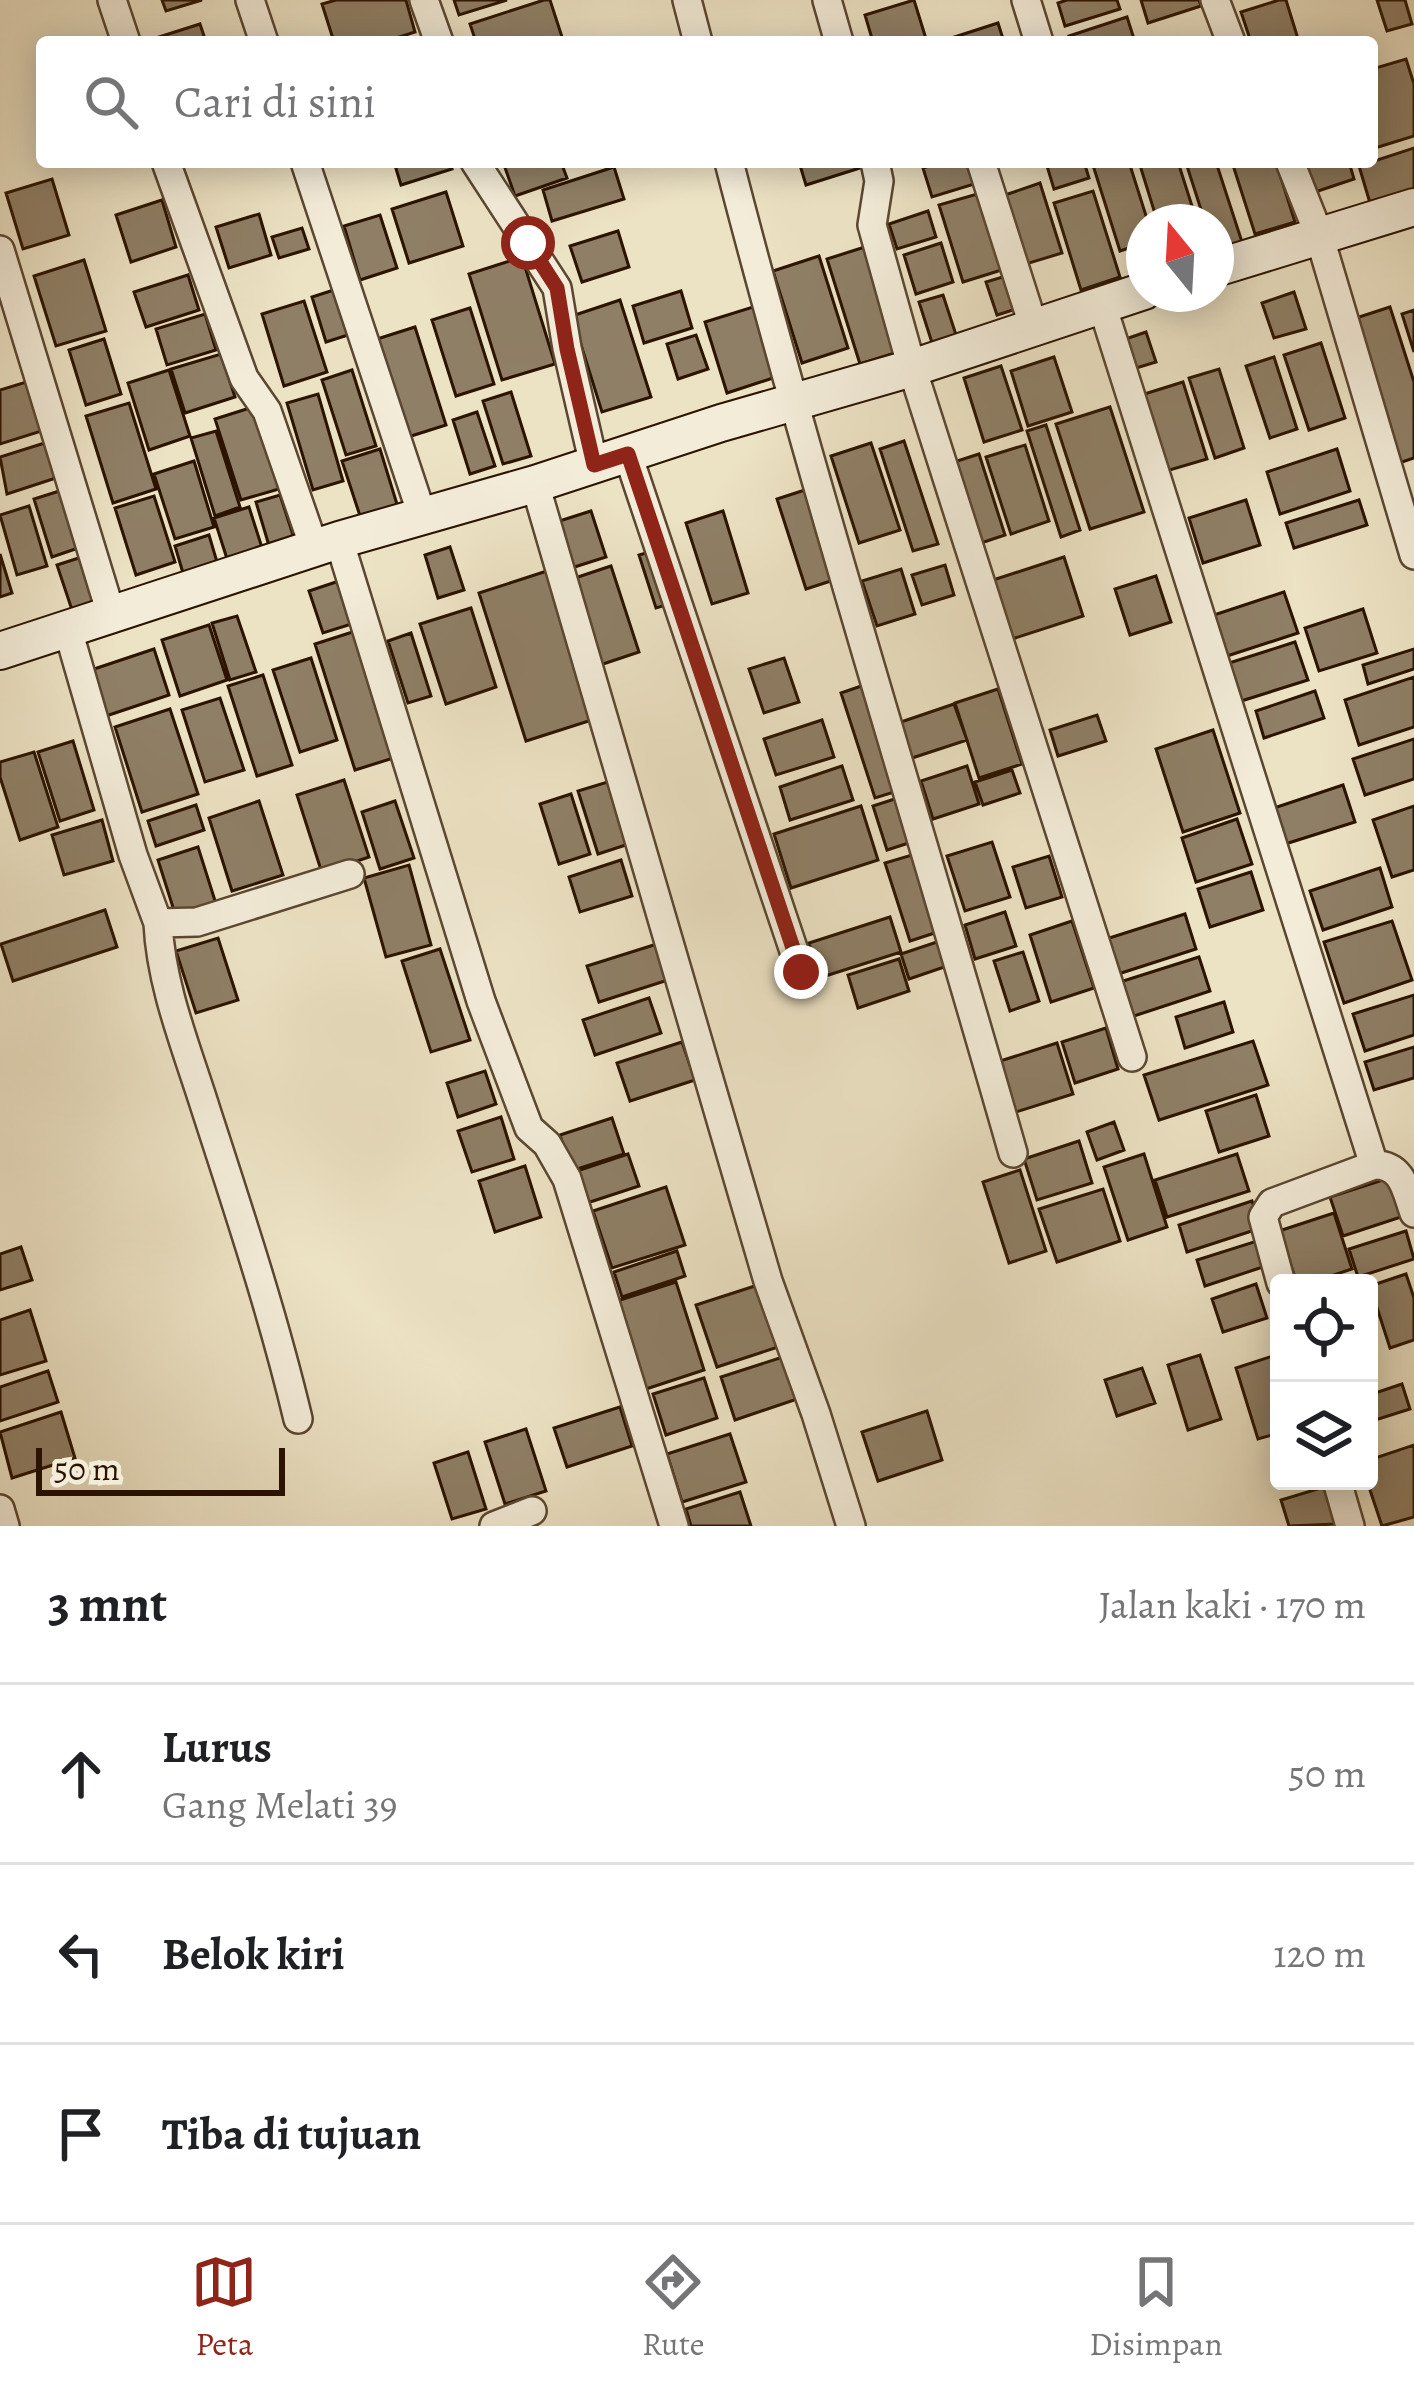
<!DOCTYPE html>
<html lang="id">
<head>
<meta charset="utf-8">
<style>
  body { margin:0; font-family:Alegreya,serif; background:#f6f6f6; color:#202124 }
  .controls { position:absolute; right:36px; bottom:36px; display:grid; overflow:hidden; border-radius:12px; box-shadow:0 6px 30px #0003 }
  .controls button { width:108px; height:108px; display:grid; place-items:center; padding:0; border:0; border-bottom:3px solid #e0e0e0; background:#fff; color:#202124; font:60px sans-serif }
  .compass { position:absolute; left:1126px; top:204px; width:108px; height:108px; border-radius:50%; background:#fff; box-shadow:0 6px 30px #0003; rotate:342deg }
  .scale { position:absolute; left:36px; bottom:30px; width:249px; box-sizing:border-box; padding-left:12px; border:6px solid #2b1300; border-top:0; font-size:33px; line-height:42px; white-space:nowrap; color:#2b1300; -webkit-text-stroke:9px #f3ecd9; paint-order:stroke }
  .stop { position:absolute; width:36px; height:36px; margin:-27px; border:9px solid #8f2418; border-radius:50%; background:#fff }
  .stop.end { background:#8f2418; border-color:#fff; box-shadow:0 3px 12px #0008 }
  .list { margin:0; padding:0; list-style:none }
  h2 { display:flex; justify-content:space-between; align-items:center; height:156px; margin:0; padding:0 48px; font-size:51px }
  h2 small { font-size:39px; font-weight:400; color:#757577 }
  .list li { display:grid; grid-template-columns:78px 1fr auto; gap:36px; align-items:center; box-sizing:border-box; height:180px; padding:0 48px; border-top:3px solid #e0e0e0 }
  .list b { display:block; font-size:45px; white-space:nowrap }
  .list p { margin:0; font-size:39px; white-space:nowrap; color:#757577 }
  .list em { font-size:39px; font-style:normal; color:#757577 }
  .icon { flex:none; width:66px; height:66px; fill:none; stroke:currentColor; stroke-width:2; stroke-linecap:round; stroke-linejoin:round }
  .map { position:relative; flex:none; width:1414px; height:1526px; overflow:hidden }
  .search { position:absolute; background:#fff; box-shadow:0 6px 30px #0003; left:36px; right:36px; top:36px; height:132px; display:flex; align-items:center; gap:30px; box-sizing:border-box; padding:0 42px; border-radius:12px; color:#757577; font-size:45px }
  .sheet { height:696px; background:#fff }
  nav { display:flex; justify-content:space-around; align-items:center; box-sizing:border-box; height:168px; border-top:3px solid #e0e0e0; background:#fff; font-size:33px; color:#757577 }
  nav a { display:grid; justify-items:center; gap:6px }
  nav .on { color:#8f2418 }
  .map>svg:first-child { display:block }
</style>
</head>
<body>
<div class="map">
<svg width="1414" height="1526" viewBox="0 0 1414 1526">
  <rect width="100%" height="100%" fill="#ece2c4"/>
  <filter id="stains"><feTurbulence type="fractalNoise" baseFrequency=".00167" numOctaves="4"/><feColorMatrix values="0 0 0 0 .2 0 0 0 0 .09 0 0 0 0 .02 0 0 0 .5 -.17"/></filter>
  <radialGradient id="worn" r=".72"><stop offset=".6" stop-color="#630" stop-opacity="0"/><stop offset="1" stop-color="#630" stop-opacity=".3"/></radialGradient>
  <path fill="#8f7f66" stroke="#2b1300" stroke-width="3" d="M162,0H202L166,11Z
    M336,0H406L415,32L384,42H334L322,4Z
    M454,0H507L459,15Z
    M544,0H550L563,40L476,42L470,24Z
    M914,0L927,42H873L865,15Z
    M1067,0H1117L1120,9L1065,26L1058,3Z
    M1141,0H1199L1201,6L1148,23Z
    M1279,0H1286L1299,42H1251L1241,12Z
    M1377,0H1405L1412,24L1387,31Z
    M1127,17L1135,42H1071L1069,36Z
    M998,23L1004,42H939Z
    M200,24L206,42H158L156,38Z
    M1406,59L1414,84V136L1372,149V69Z
    M1414,148V189L1370,203L1359,166Z
    M394,162H450L452,169L401,185Z
    M503,162H561L567,178L515,196Z
    M799,162H858L860,168L806,185Z
    M941,162H978L984,181L932,197L923,168Z
    M1060,162H1084L1089,178L1054,189L1047,166Z
    M1092,162H1129L1148,222H1144V243L1120,251Z
    M1139,162H1178L1192,206L1156,217Z
    M1201,162H1216L1242,242L1216,250V222H1205L1187,166Z
    M1232,162H1276L1295,222L1255,234Z
    M1303,162H1349L1354,179L1312,193Z
    M614,167L624,199L552,221L543,190Z
    M52,179L69,235L23,249L6,193Z
    M1040,183L1062,253L1026,264L1005,195Z
    M1093,191L1120,277L1081,290L1054,203Z
    M446,192L463,246L409,263L392,209Z
    M984,192L1008,268L963,282L939,205Z
    M162,200L176,247L131,262L116,215Z
    M928,211L936,237L897,249L889,224Z
    M259,214L271,255L229,268L216,227Z
    M380,215L397,268L360,280L344,226Z
    M302,228L309,249L279,258L272,237Z
    M618,231L629,267L582,282L570,246Z
    M941,243L953,282L916,294L904,255Z
    M868,246L901,351L860,364L827,259Z
    M819,256L848,348L802,363L773,271Z
    M522,257L555,364L502,380L469,274Z
    M84,260L106,331L56,346L34,276Z
    M188,275L199,310L146,327L134,292Z
    M1009,275L1019,308L997,315L986,282Z
    M337,289L351,334L326,342L312,297Z
    M681,291L692,328L644,343L633,306Z
    M1294,292L1306,329L1274,338L1262,303Z
    M943,295L958,341L934,349L919,302Z
    M620,300L651,397L602,412L572,316Z
    M304,301L327,372L284,386L262,314Z
    M756,306L779,376L727,393L705,322Z
    M1390,307L1414,382V458L1396,464L1350,320Z
    M470,308L494,384L456,396L432,320Z
    M1414,310V352L1402,314Z
    M205,314L216,350L167,365L156,329Z
    M415,327L446,425L408,437L377,339Z
    M1146,332L1156,362L1130,370L1120,341Z
    M696,335L708,369L678,379L667,344Z
    M104,339L121,394L86,405L69,350Z
    M1321,343L1345,418L1309,430L1284,355Z
    M221,354L235,397L185,413L171,369Z
    M1054,357L1072,412L1028,426L1011,371Z
    M1274,357L1297,429L1270,438L1246,366Z
    M1001,366L1022,430L984,442L964,378Z
    M1219,369L1244,448L1215,458L1189,378Z
    M169,370L190,436L149,450L128,383Z
    M352,370L376,446L346,455L322,380Z
    M36,379L51,428L0,444V390Z
    M1183,382L1207,459L1163,472L1138,396Z
    M511,392L531,456L503,464L483,401Z
    M318,394L343,481L313,490L287,403Z
    M129,403L156,489L113,503L86,416Z
    M253,407L279,489L241,500L215,419Z
    M1110,407L1144,512L1090,529L1056,424Z
    M477,412L495,466L470,474L453,420Z
    M1046,425L1080,530L1061,537L1027,431Z
    M216,431L240,507L215,516L191,438Z
    M51,441L62,476L7,494L0,457Z
    M904,441L938,544L913,551L880,449Z
    M871,443L900,530L859,543L831,456Z
    M1025,445L1049,521L1011,534L986,457Z
    M380,449L400,514L363,525L342,461Z
    M1337,449L1350,491L1280,514L1267,472Z
    M979,454L1005,535L972,546L945,465Z
    M194,461L214,527L175,539L154,474Z
    M69,488L87,545L52,557L34,499Z
    M808,489L837,579L806,589L777,499Z
    M280,495L295,541L270,549L256,502Z
    M154,496L175,562L136,575L115,508Z
    M1246,500L1260,545L1203,563L1189,518Z
    M1359,500L1367,525L1294,548L1286,523Z
    M29,506L47,566L17,575L0,515Z
    M249,507L264,554L229,565L214,518Z
    M591,511L606,557L565,570L550,524Z
    M723,511L748,593L712,604L686,523Z
    M209,535L217,562L183,573L175,546Z
    M450,547L464,590L438,598L425,555Z
    M656,550L673,603L656,608L639,555Z
    M0,554L12,593L0,597Z
    M85,556L102,608L74,616L57,565Z
    M1064,557L1083,616L1012,639L993,580Z
    M945,565L954,595L922,605L912,575Z
    M611,566L639,652L597,666L569,580Z
    M901,569L915,614L877,626L862,581Z
    M550,570L598,718L526,741L479,593Z
    M1156,576L1171,622L1130,635L1115,589Z
    M345,579L358,622L323,633L309,591Z
    M1284,592L1298,633L1227,656L1214,615Z
    M471,608L496,687L446,704L420,624Z
    M1363,609L1377,653L1319,671L1305,628Z
    M237,616L256,672L230,680L212,623Z
    M209,625L227,680L180,696L162,640Z
    M362,629L403,755L355,770L315,644Z
    M411,633L431,696L408,703L388,641Z
    M1295,642L1308,680L1238,702L1226,664Z
    M154,649L169,695L106,716L91,670Z
    M1414,649V669L1368,684L1363,665Z
    M311,658L337,740L300,752L273,670Z
    M784,658L799,702L764,713L749,669Z
    M263,675L292,765L257,776L228,686Z
    M1414,677V727L1359,745L1345,700Z
    M870,683L904,789L875,798L841,693Z
    M998,689L1022,764L979,778L955,703Z
    M1315,691L1324,718L1264,738L1256,711Z
    M220,698L244,770L205,782L182,710Z
    M954,704L967,740L909,759L898,723Z
    M170,709L198,794L142,812L115,727Z
    M1097,715L1106,741L1058,756L1050,730Z
    M822,720L834,757L776,775L764,739Z
    M1213,730L1240,813L1183,832L1156,749Z
    M1414,739V779L1365,795L1353,759Z
    M73,741L94,810L60,821L38,752Z
    M34,752L58,827L20,840L0,777V762Z
    M842,766L853,800L790,820L780,787Z
    M967,766L979,804L933,819L921,781Z
    M1012,770L1020,793L983,805L975,782Z
    M344,780L369,857L322,873L297,795Z
    M614,780L635,842L598,854L578,791Z
    M1343,785L1355,822L1282,845L1271,809Z
    M571,794L590,854L559,864L540,804Z
    M904,796L918,840L887,850L873,806Z
    M259,801L283,875L232,891L209,818Z
    M395,801L414,858L380,869L362,812Z
    M196,805L204,830L156,846L148,821Z
    M861,806L878,860L791,888L774,834Z
    M1414,806V870L1392,877L1373,820Z
    M1237,819L1252,864L1196,882L1182,838Z
    M102,820L113,861L64,875L52,835Z
    M992,842L1010,897L965,911L947,856Z
    M198,847L217,907L177,920L158,860Z
    M922,852L947,929L910,941L885,863Z
    M1049,856L1062,897L1026,908L1013,867Z
    M621,860L632,896L580,912L569,877Z
    M409,865L431,945L386,957L364,878Z
    M1380,868L1392,907L1323,930L1310,891Z
    M1251,872L1263,910L1210,927L1198,889Z
    M105,910L117,947L13,981L1,944Z
    M1005,912L1016,946L975,959L965,925Z
    M1185,914L1196,949L1115,975L1103,940Z
    M890,917L901,952L819,978L809,943Z
    M1072,921L1094,988L1051,1002L1030,935Z
    M1392,921L1412,980L1344,1003L1324,942Z
    M218,938L238,1000L196,1013L176,951Z
    M946,939L953,964L909,979L901,954Z
    M657,944L668,980L599,1002L587,966Z
    M440,949L470,1040L431,1052L402,961Z
    M1023,952L1039,1001L1010,1011L994,961Z
    M1199,957L1210,991L1131,1017L1120,982Z
    M899,959L909,991L858,1008L848,975Z
    M1414,995V1035L1365,1051L1353,1014Z
    M649,998L661,1033L595,1055L583,1020Z
    M1224,1002L1233,1032L1185,1048L1176,1017Z
    M1106,1028L1118,1069L1075,1083L1062,1042Z
    M1253,1041L1268,1085L1159,1120L1144,1075Z
    M682,1042L695,1080L630,1101L617,1063Z
    M1057,1043L1073,1094L1013,1113L997,1062Z
    M1414,1047V1078L1374,1090L1365,1062Z
    M485,1071L496,1104L458,1117L447,1083Z
    M1256,1095L1269,1136L1219,1152L1206,1111Z
    M501,1117L514,1159L472,1172L458,1131Z
    M612,1118L624,1154L571,1171L560,1135Z
    M1114,1122L1124,1150L1097,1160L1087,1132Z
    M1079,1141L1092,1183L1037,1200L1024,1159Z
    M628,1154L639,1186L587,1203L577,1171Z
    M1144,1154L1167,1227L1128,1240L1104,1167Z
    M1237,1154L1249,1191L1167,1217L1155,1180Z
    M525,1166L541,1217L495,1232L479,1181Z
    M1020,1170L1046,1251L1009,1263L983,1182Z
    M1395,1176L1407,1215L1343,1236L1330,1197Z
    M666,1187L685,1245L612,1268L593,1211Z
    M1103,1189L1120,1241L1057,1262L1039,1209Z
    M1252,1201L1261,1228L1187,1252L1179,1225Z
    M1334,1213L1352,1269L1309,1283H1297L1279,1231Z
    M1406,1231L1414,1259L1358,1277L1349,1249Z
    M1260,1240L1269,1265L1205,1286L1197,1260Z
    M21,1247L32,1280L0,1290V1254Z
    M677,1251L685,1276L622,1297L614,1272Z
    M1406,1274L1414,1298V1340L1390,1348L1370,1286Z
    M676,1282L704,1370L646,1389L617,1301Z
    M1256,1284L1267,1318L1223,1332L1212,1299Z
    M758,1285L778,1347L717,1367L696,1305Z
    M30,1310L46,1361L0,1375V1320Z
    M1279,1354V1433L1258,1439L1236,1368Z
    M1200,1355L1221,1419L1188,1430L1168,1365Z
    M786,1356L800,1398L735,1420L721,1377Z
    M1142,1368L1155,1403L1117,1416L1105,1380Z
    M48,1371L58,1402L0,1421V1387Z
    M704,1378L717,1418L666,1435L653,1394Z
    M1402,1384L1410,1409L1369,1422V1395Z
    M620,1407L632,1446L567,1467L554,1428Z
    M927,1411L942,1460L878,1481L862,1432Z
    M61,1412L75,1458L12,1478L0,1432Z
    M526,1429L546,1491L505,1504L485,1442Z
    M730,1434L746,1482L682,1502L667,1454Z
    M1414,1445V1517L1382,1526L1367,1481L1369,1460Z
    M468,1452L486,1509L452,1519L434,1463Z
    M1324,1487L1336,1524L1289,1526L1281,1500Z
    M740,1492L751,1526H691L686,1509Z"/>
  <g fill="none" stroke-linecap="round" stroke-linejoin="round">
    <defs>
      <path id="street" d="M112,0L126,42
        M250,0L264,42
        M424,0L439,42
        M687,0L698,42
        M827,0L839,42
        M1026,0L1039,42
        M1215,0L1231,42
        M166,162L244,378L267,411L315,550
        M305,162L422,515
        M475,162L557,288L567,348L594,465
        M729,162C815,495 919,823 1013,1153
        M875,162L879,181L872,225L912,368L1132,1057
        M981,162L1034,328
        M1290,162L1319,235L1414,555
        M0,250L112,617
        M1102,305L1374,1165
        M628,455L801,972
        M535,484L768,1281L816,1414L851,1526
        M339,540L481,1001L529,1128L547,1144L567,1179L674,1526
        M68,630L133,855L158,923L197,922L350,874
        M158,923C161,987 187,1049 206,1110C239,1212 273,1314 298,1419
        M1281,1283L1263,1217L1272,1203L1374,1165C1403,1164 1406,1191 1414,1213
        M1337,1481L1350,1526
        M0,1509L5,1526
        M494,1526L532,1511"/>
      <path id="secondary" d="M1216,268L1414,207
        M0,651L339,540L535,484L721,423L912,368L1144,291"/>
    </defs>
    <use href="#street" stroke="#5b4731" stroke-width="32"/>
    <use href="#secondary" stroke="#2b1300" stroke-width="40"/>
    <use href="#street" stroke="#f3ecd9" stroke-width="27"/>
    <use href="#secondary" stroke="#f3ecd9" stroke-width="36"/>
  </g>
  <g fill="none" stroke-linecap="round" stroke-linejoin="round">
    <path stroke="#8f2418" stroke-width="15" d="M528,243L557,288L567,349L594,465L628,454L801,972"/>
  </g>
  <rect width="100%" height="100%" filter="url(#stains)"/>
  <rect width="100%" height="100%" fill="url(#worn)"/>
</svg>
<div class="controls">
<button><svg class="icon" aria-label="locate" viewBox="0 0 24 24"><circle cx="12" cy="12" r="6"/><path d="M12 2v4M12 18v4M2 12h4M18 12h4"/></svg></button>
<button><svg class="icon" aria-label="layers" viewBox="0 0 24 24"><path d="M12 4l9 5-9 5-9-5zM3 14l9 5 9-5"/></svg></button>
</div>
<svg class="compass" viewBox="-18 -18 36 36"><path d="M0-13l5 13h-10z" fill="#e53935"/><path d="M0 13l5-13h-10z" fill="#757577"/></svg>
<div class="scale">50 m</div>
<div class="stop" style="left:528px;top:243px"></div>
<div class="stop end" style="left:801px;top:972px"></div>
<div class="search"><svg class="icon" aria-label="search" viewBox="0 0 24 24"><circle cx="10" cy="10" r="6"/><path d="M15 15l6 6"/></svg>Cari di sini</div>
</div>
<section class="sheet">
<h2>3 mnt<small>Jalan kaki · 170 m</small></h2>
<ul class="list">
<li><svg class="icon" aria-label="ahead" viewBox="0 0 24 24"><path d="M12 20V5M6 11l6-6 6 6"/></svg><div><b>Lurus</b><p>Gang Melati 39</p></div><em>50 m</em></li>
<li><svg class="icon" aria-label="left" viewBox="0 0 24 24"><path d="M17 20v-9H6M10 6l-5 5 5 5"/></svg><div><b>Belok kiri</b></div><em>120 m</em></li>
<li><svg class="icon" aria-label="arrive" viewBox="0 0 24 24"><path d="M6 21V4h12l-3 4 3 4H6"/></svg><div><b>Tiba di tujuan</b></div></li>
</ul>
</section>
<nav>
<a class="on"><svg class="icon" aria-label="map" viewBox="0 0 24 24"><path d="M3 6l6-2 6 2 6-2v14l-6 2-6-2-6 2zM9 4v14M15 6v14"/></svg>Peta</a>
<a><svg class="icon" aria-label="directions" viewBox="0 0 24 24"><path d="M12 3l9 9-9 9-9-9zM9 14v-3h6M13 9l2 2-2 2"/></svg>Rute</a>
<a><svg class="icon" aria-label="saved" viewBox="0 0 24 24"><path d="M7 4h10v16l-5-4-5 4z"/></svg>Disimpan</a>
</nav>
</body>
</html>
